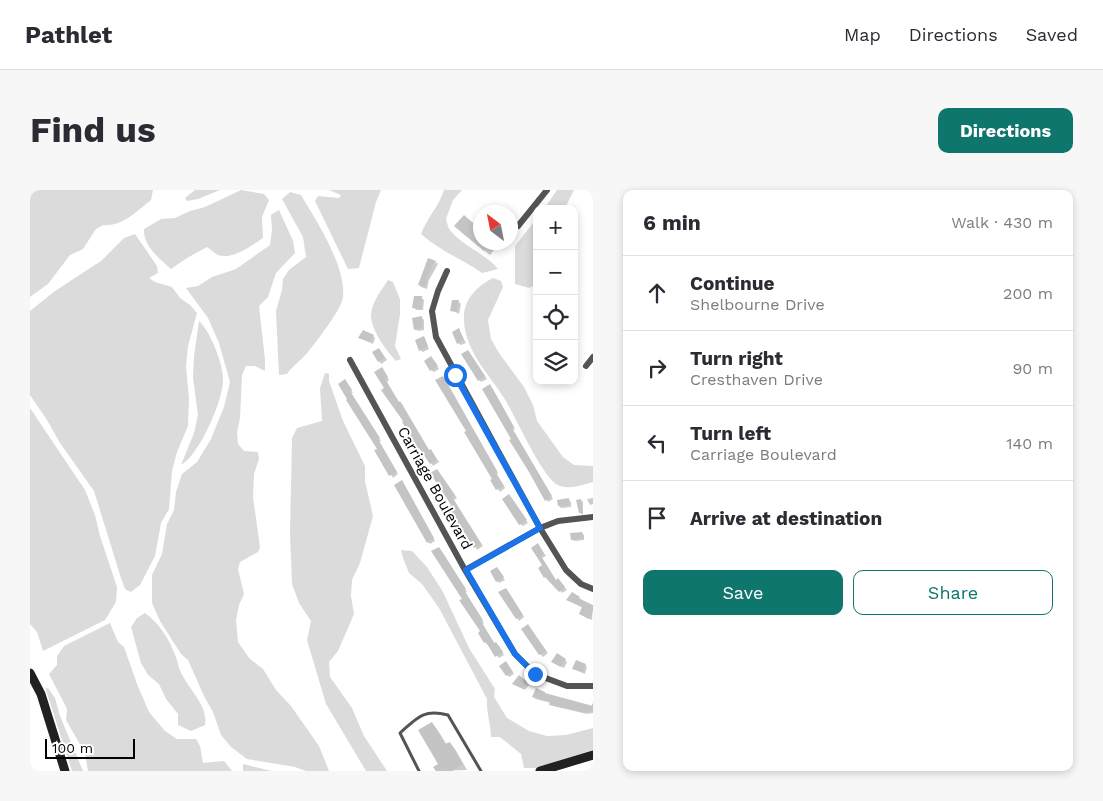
<!DOCTYPE html>
<html lang="en">
<head>
<meta charset="utf-8">
<style>
  body { margin:0; font-family:"Work Sans",sans-serif; background:#f7f7f7; color:#2b2b33 }
  .controls { position:absolute; right:15px; top:15px; display:grid; overflow:hidden; border-radius:10px; box-shadow:0 2px 8px #0003 }
  .controls button { width:45px; height:45px; display:grid; place-items:center; padding:0; border:0; border-bottom:1px solid #e1e1e2; background:#fff; color:#2b2b33; font:25px sans-serif }
  .compass { position:absolute; left:443px; top:15px; width:45px; height:45px; border-radius:50%; background:#fff; box-shadow:0 2px 8px #0003; rotate:328deg }
  .scale { position:absolute; left:15px; bottom:12px; width:90px; box-sizing:border-box; padding-left:5px; border:2px solid #000; border-top:0; font-size:14px; line-height:18px; white-space:nowrap; color:#000; -webkit-text-stroke:4px #fff; paint-order:stroke }
  .stop { position:absolute; width:15px; height:15px; margin:-11px; border:4px solid #1a73e8; border-radius:50%; background:#fff }
  .stop.end { background:#1a73e8; border-color:#fff; box-shadow:0 1px 5px #0008 }
  .list { margin:0; padding:0; list-style:none }
  h2 { display:flex; justify-content:space-between; align-items:center; height:65px; margin:0; padding:0 20px; font-size:21px }
  h2 small { font-size:16px; font-weight:400; color:#7c7c81 }
  .list li { display:grid; grid-template-columns:32px 1fr auto; gap:15px; align-items:center; box-sizing:border-box; height:75px; padding:0 20px; border-top:1px solid #e1e1e2 }
  .list b { display:block; font-size:19px; white-space:nowrap }
  .list p { margin:0; font-size:16px; white-space:nowrap; color:#7c7c81 }
  .list em { font-size:16px; font-style:normal; color:#7c7c81 }
  .actions { display:flex; gap:10px; padding:15px 20px }
  .actions a { flex:1; padding:11px 0; border:1px solid #0f766e; border-radius:10px; text-align:center; font-size:18px; color:#0f766e }
  .actions .main { background:#0f766e; color:#fff }
  .icon { flex:none; width:28px; height:28px; fill:none; stroke:currentColor; stroke-width:2; stroke-linecap:round; stroke-linejoin:round }
  .map { position:relative; flex:none; width:563px; height:581px; overflow:hidden; border-radius:10px }
  header { display:flex; align-items:center; gap:30px; box-sizing:border-box; height:70px; padding:0 25px; background:#fff; border-bottom:1px solid #e1e1e2 }
  header strong { font-size:24px }
  nav { display:flex; gap:28px; margin-inline-start:auto; font-size:18px }
  .intro { display:flex; align-items:center; justify-content:space-between; box-sizing:border-box; height:120px; padding:0 30px }
  h1 { margin:0; font-size:35px }
  .button { padding:12px 22px; border-radius:10px; background:#0f766e; color:#fff; font-size:18px; font-weight:700 }
  main { display:flex; gap:30px; padding:0 30px }
  aside { flex:1; background:#fff; border-radius:10px; box-shadow:0 2px 8px #0003 }
  .map>svg:first-child { display:block }
</style>
</head>
<body>
<header>
<strong>Pathlet</strong>
<nav><a>Map</a><a>Directions</a><a>Saved</a></nav>
</header>
<div class="intro"><h1>Find us</h1><a class="button">Directions</a></div>
<main>
<div class="map">
<svg width="563" height="581" viewBox="0 0 563 581">
  <rect width="100%" height="100%" fill="#fff"/>
  <path fill="#dbdbdb" d="M0,0H123L121,10C107,21 92,37 73,35L66,39L53,59L40,65L18,94L0,107Z
    M165,0H190L168,9L157,11L155,8Z
    M211,0L234,4L239,10L232,27L233,48C221,56 203,70 188,65C184,63 180,59 177,57L157,68L141,79C129,68 113,56 114,39L131,29L145,28L160,21L175,17Z
    M299,0H351L346,12L329,78L318,79L285,11L288,6L309,8L311,5Z
    M414,0H432L423,10L416,29C417,32 418,38 420,40C431,55 455,63 468,79L452,83C432,69 410,61 391,44C397,28 409,16 414,0Z
    M527,0H544L536,16L538,19H514Z
    M260,2L271,5C287,32 316,76 313,107C312,119 286,152 278,162C272,170 263,175 257,184L249,185L246,121L252,100L253,89L259,80L276,67L273,47L252,9Z
    M249,20L263,51L265,63L246,83L238,107L229,116L235,170V181L225,176H216L212,185L210,228L207,243L208,254L214,261L228,262L229,269L224,284L223,307L230,357L228,362L210,372L208,379L214,404L209,415L206,430L208,452L220,469L233,479L246,500L261,516L289,556L299,581H276L265,577L217,569L201,557L191,545L183,522L174,506L158,470L151,464L130,431L122,413V385L132,364L137,334L144,320L146,302L152,284L167,272L181,249L194,217L200,192L189,153L178,128L156,98L168,96L182,87L206,79L240,55L242,40L241,25Z
    M507,28V94L499,98L485,94V56Z
    M105,44L127,76L128,83L119,88L125,92L142,97L150,108L160,115L167,123L158,156L156,176L159,209L158,236L147,262L142,281L139,319L131,333L125,366L110,395L101,402L95,399L91,388L64,301L30,253L17,230L0,205V121L25,101L71,71L94,48Z
    M463,88L471,91L473,97L458,130L461,149L469,163L494,197L503,215L507,231L533,267L544,275L563,276V292C552,295 537,301 526,294C510,282 488,232 477,213C467,195 452,180 443,162C438,151 434,141 434,129C433,110 447,96 463,88Z
    M358,90L363,92L370,109V124L365,156L371,169L366,171C356,160 342,142 341,126C341,113 351,101 358,90Z
    M169,131C180,141 194,175 193,191C193,210 169,266 151,275L164,243L168,225L163,188L164,166Z
    M295,183L299,184V191L313,231L335,276V291L343,326L330,373L322,390L321,406L324,424L308,461L299,472L300,487L322,518L334,546L357,581H336L296,514L277,450L281,431L269,413L262,394L260,344L262,248L267,238L292,231L290,198Z
    M0,218L55,300L65,325L70,346L87,397L86,412L75,430L13,461L7,442L0,434Z
    M371,360L382,361L397,377L413,402L439,458L465,499L464,507L477,528L499,541L517,546L536,545L563,538V560L505,578H494L491,564L470,547H461C461,534 456,522 457,509L409,418L392,394L379,383L373,368Z
    M115,423C130,434 139,449 146,467C148,473 149,480 153,486C161,502 178,516 175,535L161,541L148,535V524L136,509L129,494L118,485L111,473L101,437L107,428Z
    M80,433L88,452L94,457L107,494L119,522L135,541L147,549H166L170,556L173,573L194,571L202,581H58L55,563L36,530L37,519L19,484L27,475V466L34,456Z
    M15,497L19,499L25,508L30,526L53,581H42Z
    M213,574L242,581H213Z"/>
  <path fill="#0003" d="M434,27L450,40V52H465L468,55L460,65L431,42Z
    M406,72L408,74L399,90L397,99L391,97L389,95Z
    M386,107L392,108L394,110L393,120H386L384,117Z
    M429,112L431,114L429,124L421,120Z
    M392,128L394,130V140L388,141L385,139Z
    M429,140L436,153L431,155L428,153Z
    M343,146L345,148L343,154L330,148Z
    M394,147L399,159L393,162L390,160Z
    M349,159L357,170L351,174L344,162Z
    M438,161L457,189L451,192L449,190Z
    M403,170L409,179L404,182L401,180Z
    M354,181L359,190L357,192L369,213L372,214L400,262L403,263L409,272L403,276L375,231L356,198Z
    M415,189L468,283L467,284L475,298L470,302L462,291L464,289L437,242Z
    M317,193L323,203H321L351,251L349,252L368,284L363,288L346,261L349,259L319,209Z
    M462,198L485,239L483,240L523,309L518,312L483,249Z
    M409,283L427,308L424,310L453,356L447,360L423,315Z
    M481,308L498,333L493,336L490,334Z
    M563,308V314L560,315L557,309Z
    M539,310L541,312V317L531,318L529,316Z
    M551,310L553,312V325L550,323Z
    M387,319L405,351L400,354L398,352Z
    M552,343L554,345V350L544,351L542,349Z
    M510,357L516,366L512,368L526,391L530,392L537,400L532,403L519,389L513,376L502,358Z
    M411,360L437,402L435,403L454,433L452,434L465,454L469,456L474,465L469,468L455,452L452,442L433,409Z
    M469,381L475,390L469,393L467,391Z
    M478,401L494,427L489,431L487,428Z
    M549,408L563,416L562,430L550,424L553,418L538,410Z
    M500,438L518,463L513,467L510,464Z
    M535,470L537,472L534,478L522,472Z
    M478,475L484,484L479,487L477,485Z
    M555,475L557,477L555,484L543,479Z
    M496,492L499,495L495,500L484,494Z
    M517,505L562,517V514L563,513V523L557,524L523,516L521,513L506,509L503,507Z
    M402,533L407,539L417,555L420,553L425,559L437,580L407,581L409,575Z"/>
  <path fill="#c4c4c4" d="M434,25L450,39V52H461L454,61L424,36Z
    M398,68L406,71L397,87L395,97L388,95Z
    M384,106H392L391,119L382,118Z
    M422,110H429L427,122L420,121Z
    M392,126V138L384,140L382,128Z
    M429,138L434,150L427,154L422,142Z
    M333,140L344,145L340,152L328,148Z
    M394,146L398,156L389,161L385,150Z
    M349,158L355,168L348,172L342,162Z
    M438,160L455,186L448,191L431,164Z
    M401,166L408,176L400,181L394,171Z
    M352,177L358,187L355,189L369,212L370,211L399,260L401,259L407,270L400,274L389,258L388,259L372,232L373,231L351,200L354,198L344,182Z
    M413,186L467,281L465,282L474,296L466,300L460,290L462,289L434,242L436,241L405,190Z
    M315,189L322,200L320,201L350,248L348,249L367,282L359,286L344,260L347,259L316,210L317,209L308,194Z
    M460,194L484,237L482,238L522,306L515,311L499,282L479,250L481,249L452,199Z
    M407,279L425,305L422,307L451,354L444,358L418,317L421,315L400,283Z
    M372,290L404,348L397,353L364,295Z
    M479,304L497,330L489,335L472,309Z
    M539,308V315L528,316L527,310Z
    M551,309L552,323H549L546,310Z
    M552,342L553,348L541,350L540,343Z
    M508,353L514,364L511,366L526,390L528,388L535,397L529,402L515,387L514,388L508,378L512,375L501,358Z
    M409,357L436,399L434,400L453,430L451,431L464,453L466,452L473,462L465,467L456,452L454,453L448,443L450,441L429,410L432,409L401,361Z
    M467,377L474,387L466,392L460,381Z
    M476,398L493,425L486,429L468,402Z
    M542,402L550,407L549,409L563,415V421L559,429L549,424L552,417L536,410Z
    M498,434L516,461L509,465L491,439Z
    M527,463L536,469L531,477L521,472Z
    M546,470L556,474L553,482L542,479Z
    M476,471L483,482L476,486L469,476Z
    M489,485L497,492L493,499L482,494Z
    M506,498L515,502V503L563,516V521L554,522L519,515L520,512L502,507Z
    M402,532L415,554L420,552L433,574L422,581H406L403,577L408,574L388,540Z"/>
  <g fill="none" stroke-linecap="round" stroke-linejoin="round">
    <path stroke="#545454" stroke-width="3" d="M389,581L370,543C388,527 393,519 418,525L451,581"/>
    <path stroke="#545454" stroke-width="6" d="M488,36L517,0
      M417,81L408,101L402,121L406,147L510,338L536,380L551,394L563,399
      M320,170L435,380L485,464L505,484L537,496H563
      M556,176L563,167
      M435,380L510,338L528,331L563,327"/>
    <path stroke="#212121" stroke-width="9" d="M0,483L11,504L35,581
      M510,581L563,565"/>
  </g>
  <g fill="none" stroke-linecap="round" stroke-linejoin="round">
    <path stroke="#1a73e8" stroke-width="6" d="M425,185L510,338L436,380L485,464L505,484"/>
  </g>
  <g text-anchor="middle" stroke-width="4" stroke-linejoin="round" paint-order="stroke">
    <g font-size="15" fill="#000" stroke="#fff">
      <text transform="translate(405 298) rotate(61)" y="5">Carriage Boulevard</text>
    </g>
  </g>
</svg>
<div class="controls">
<button>+</button>
<button>−</button>
<button><svg class="icon" aria-label="locate" viewBox="0 0 24 24"><circle cx="12" cy="12" r="6"/><path d="M12 2v4M12 18v4M2 12h4M18 12h4"/></svg></button>
<button><svg class="icon" aria-label="layers" viewBox="0 0 24 24"><path d="M12 4l9 5-9 5-9-5zM3 14l9 5 9-5"/></svg></button>
</div>
<svg class="compass" viewBox="-18 -18 36 36"><path d="M0-13l5 13h-10z" fill="#e53935"/><path d="M0 13l5-13h-10z" fill="#7c7c81"/></svg>
<div class="scale">100 m</div>
<div class="stop" style="left:425px;top:185px"></div>
<div class="stop end" style="left:505px;top:484px"></div>
</div>
<aside>
<h2>6 min<small>Walk · 430 m</small></h2>
<ul class="list">
<li><svg class="icon" aria-label="ahead" viewBox="0 0 24 24"><path d="M12 20V5M6 11l6-6 6 6"/></svg><div><b>Continue</b><p>Shelbourne Drive</p></div><em>200 m</em></li>
<li><svg class="icon" aria-label="right" viewBox="0 0 24 24"><path d="M7 20v-9h11M14 6l5 5-5 5"/></svg><div><b>Turn right</b><p>Cresthaven Drive</p></div><em>90 m</em></li>
<li><svg class="icon" aria-label="left" viewBox="0 0 24 24"><path d="M17 20v-9H6M10 6l-5 5 5 5"/></svg><div><b>Turn left</b><p>Carriage Boulevard</p></div><em>140 m</em></li>
<li><svg class="icon" aria-label="arrive" viewBox="0 0 24 24"><path d="M6 21V4h12l-3 4 3 4H6"/></svg><div><b>Arrive at destination</b></div></li>
</ul>
<div class="actions"><a class="main">Save</a><a>Share</a></div>
</aside>
</main>
</body>
</html>
